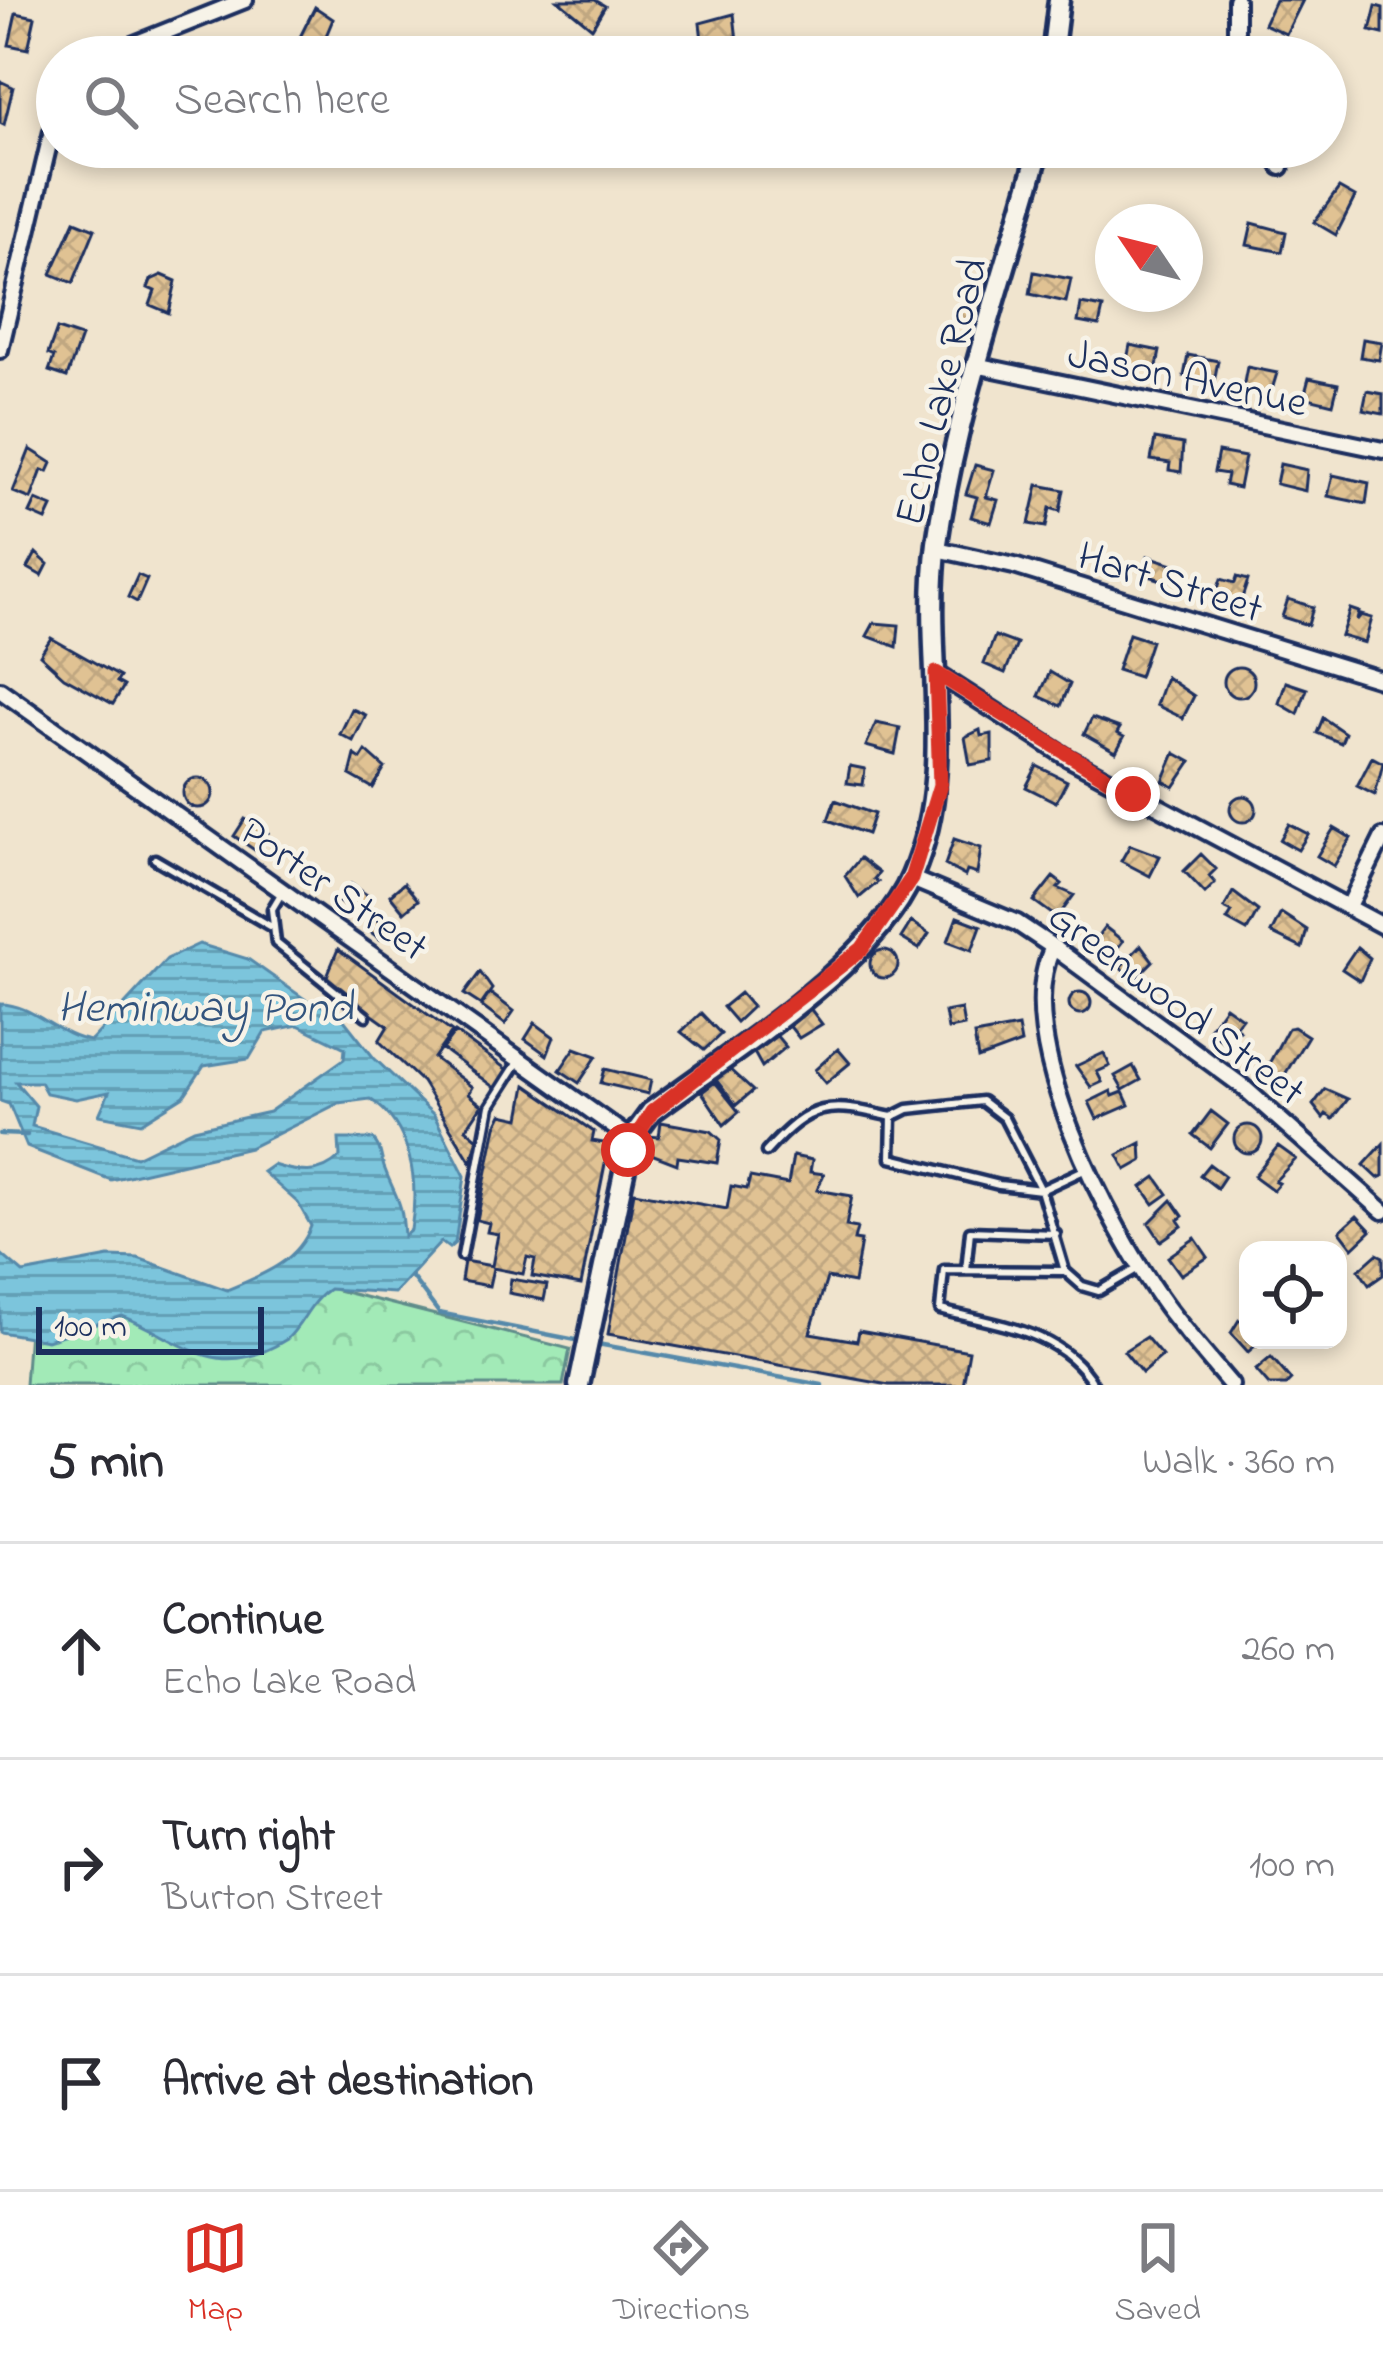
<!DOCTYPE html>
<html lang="en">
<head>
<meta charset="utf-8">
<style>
  body { margin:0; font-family:"Indie Flower",sans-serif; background:#f7f7f7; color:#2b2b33 }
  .controls { position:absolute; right:36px; bottom:36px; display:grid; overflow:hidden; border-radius:24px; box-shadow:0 6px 18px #0003 }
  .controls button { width:108px; height:108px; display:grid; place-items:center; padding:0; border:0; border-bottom:3px solid #e1e1e2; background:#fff; color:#2b2b33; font:60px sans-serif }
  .compass { position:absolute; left:1095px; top:204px; width:108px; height:108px; border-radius:50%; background:#fff; box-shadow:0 6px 18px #0003; rotate:305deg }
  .scale { position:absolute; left:36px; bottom:30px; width:228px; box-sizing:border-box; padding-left:12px; border:6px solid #1b2f5e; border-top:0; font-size:33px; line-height:42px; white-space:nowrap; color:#1b2f5e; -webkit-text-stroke:9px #f7f3e8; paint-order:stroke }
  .stop { position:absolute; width:36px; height:36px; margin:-27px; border:9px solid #d93025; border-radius:50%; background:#fff }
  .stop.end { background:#d93025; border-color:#fff; box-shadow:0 3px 12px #0008 }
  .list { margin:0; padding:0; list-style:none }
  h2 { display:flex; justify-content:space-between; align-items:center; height:156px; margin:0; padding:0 48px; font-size:51px }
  h2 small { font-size:39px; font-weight:400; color:#7c7c81 }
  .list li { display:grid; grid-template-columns:78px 1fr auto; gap:36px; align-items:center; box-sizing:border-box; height:216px; padding:0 48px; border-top:3px solid #e1e1e2 }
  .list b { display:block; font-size:45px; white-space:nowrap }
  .list p { margin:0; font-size:39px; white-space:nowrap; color:#7c7c81 }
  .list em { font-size:39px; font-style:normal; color:#7c7c81 }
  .icon { flex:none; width:66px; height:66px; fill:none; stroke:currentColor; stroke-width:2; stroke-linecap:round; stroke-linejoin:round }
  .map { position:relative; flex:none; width:1383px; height:1385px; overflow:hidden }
  .search { position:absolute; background:#fff; box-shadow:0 6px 18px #0003; left:36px; right:36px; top:36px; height:132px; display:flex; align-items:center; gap:30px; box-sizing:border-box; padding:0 42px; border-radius:66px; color:#7c7c81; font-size:45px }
  .sheet { height:804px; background:#fff }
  nav { display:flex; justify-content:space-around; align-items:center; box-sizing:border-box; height:168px; border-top:3px solid #e1e1e2; background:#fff; font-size:33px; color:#7c7c81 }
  nav a { display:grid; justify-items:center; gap:6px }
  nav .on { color:#d93025 }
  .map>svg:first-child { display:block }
</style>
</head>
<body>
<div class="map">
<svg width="1383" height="1385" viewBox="0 0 1383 1385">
  <defs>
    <pattern id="park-crowns" width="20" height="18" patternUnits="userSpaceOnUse" patternTransform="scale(3)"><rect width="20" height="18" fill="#a2eab7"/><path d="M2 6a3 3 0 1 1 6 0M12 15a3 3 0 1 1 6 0" fill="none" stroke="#8bc9a0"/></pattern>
    <pattern id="water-rules" width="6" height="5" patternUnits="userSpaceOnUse" patternTransform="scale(3)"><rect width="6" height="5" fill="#7bc5dc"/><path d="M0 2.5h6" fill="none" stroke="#64a0b6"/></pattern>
    <pattern id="building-cross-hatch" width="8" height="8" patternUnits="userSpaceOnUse" patternTransform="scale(3)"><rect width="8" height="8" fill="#e0c293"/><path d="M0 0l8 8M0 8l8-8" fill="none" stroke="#c0a781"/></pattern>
  </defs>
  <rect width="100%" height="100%" fill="#f0e4ce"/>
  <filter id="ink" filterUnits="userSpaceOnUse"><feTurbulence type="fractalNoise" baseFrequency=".00833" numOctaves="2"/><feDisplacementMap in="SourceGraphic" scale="24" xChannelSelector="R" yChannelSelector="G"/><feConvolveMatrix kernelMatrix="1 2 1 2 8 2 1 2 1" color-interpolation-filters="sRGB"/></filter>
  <g filter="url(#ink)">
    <path fill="url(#park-crowns)" stroke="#5e8c8a" stroke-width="3" d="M317,1285L570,1349L563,1385H25L31,1303L171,1306Z"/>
    <path fill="url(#water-rules)" stroke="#5589aa" stroke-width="3" fill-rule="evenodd" d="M199,944L248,959L306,1000L337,1011L374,1058L434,1115L465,1176L455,1243L449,1248L441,1242L394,1293L329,1289C310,1301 303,1324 287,1339C216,1385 183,1340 122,1316L47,1340L0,1332V1253L23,1273L109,1257L138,1258L227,1290C262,1275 298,1262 311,1226L298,1203L263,1172L273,1165C298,1173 320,1177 340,1157L339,1139H373C382,1150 380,1155 384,1167C396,1199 402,1198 404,1236L411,1230C419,1183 412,1126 370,1099L339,1103L249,1148L111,1180L27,1147L9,1104L0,1101V1004C33,1004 57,1036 91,1041L167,959ZM298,1025L345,1048L344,1059L269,1112L194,1129L136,1157L32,1126L36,1106L16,1082H40L46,1093L76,1099L109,1092L99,1115L141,1123L184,1096L204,1066L249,1059L265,1032Z"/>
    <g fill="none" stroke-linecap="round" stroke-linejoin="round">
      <path stroke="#5589aa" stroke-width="4.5" d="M0,1134L27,1135
        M411,1276L439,1313L581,1341
        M592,1343L822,1385"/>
    </g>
    <path fill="url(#building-cross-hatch)" stroke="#1b2f5e" stroke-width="3" d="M558,0H595L605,6L592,28Z
      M1275,0H1303L1286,34L1264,24Z
      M1376,6L1383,8V34L1370,31Z
      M315,7L333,19L321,48L316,45L303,57L293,51Z
      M16,13L35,17L28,49L9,45Z
      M734,14L737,41L703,49L700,23Z
      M0,81L13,87L4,125L0,123Z
      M1339,188L1355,197L1336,235L1314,222Z
      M75,221L95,229L73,283L51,274Z
      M1252,223L1286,232L1282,252L1247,245Z
      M1034,272L1071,279L1066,302L1030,294Z
      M162,275L176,281L169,313L150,305L155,291L148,288L151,280Z
      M1081,304L1103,308L1099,326L1078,322Z
      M959,305L974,309L970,325L955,322Z
      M57,329L81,337L67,377L49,371L54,357L48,354Z
      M1363,339L1382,342L1379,360L1360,357Z
      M1130,345L1160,351L1156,371L1126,365Z
      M1188,355L1218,361L1214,382L1184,376Z
      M1247,367L1277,373L1271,393L1243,388Z
      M1309,378L1338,384L1333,404L1304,397Z
      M1367,391L1383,394V414L1363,410Z
      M1155,439L1183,444L1181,472L1169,470L1170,463L1151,460Z
      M30,449L52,463L48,472L42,470L31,499L13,492Z
      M1218,452L1245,457L1239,488L1225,485L1227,474L1214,472Z
      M1280,464L1307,470L1305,491L1276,484Z
      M975,465L994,470L986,497L998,500L991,523L971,517L977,497L966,494Z
      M1333,475L1369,483L1366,504L1328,496Z
      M1038,485L1064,490L1060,511L1050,508L1046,527L1029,524Z
      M36,500L52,507L46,520L30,513Z
      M36,553L48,564L42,576L28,568Z
      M1148,556L1173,564L1168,582L1143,574Z
      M138,575L147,579L137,602L128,597Z
      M1237,577L1248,580L1240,604L1215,597L1221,579L1235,583Z
      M1288,599L1313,607L1308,625L1282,617Z
      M1350,609L1359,612L1357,620L1361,615L1372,618L1365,643L1341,636Z
      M874,623L899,625L897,647L867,636Z
      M1129,634L1151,641L1139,677L1117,670Z
      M995,636L1017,644L1005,673L984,664Z
      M51,638L120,677L117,682L124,686L113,704L64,677L40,655Z
      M1224 682a15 15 0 1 1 30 0a15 15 0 1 1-30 0Z
      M1050,672L1070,684L1061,706L1039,696Z
      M1166,677L1194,696L1183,718L1156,705Z
      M1286,682L1307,689L1298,714L1279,703Z
      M352,709L366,715L353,741L340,734Z
      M1092,718L1120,728L1117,733L1124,737L1116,752L1084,734Z
      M1323,718L1345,733L1341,743L1317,733Z
      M876,723L900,728L895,754L866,746Z
      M980,730L981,736L992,734V761L970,765L965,737Z
      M366,751L385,768L373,788L350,775L355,755L361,759Z
      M1175,753L1191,762L1174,787L1163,781Z
      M1372,757L1383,763L1375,795L1357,786Z
      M850,766L865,769L863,785L847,783Z
      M1037,766L1067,781L1056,802L1026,787Z
      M183 793a15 15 0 1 1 30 0a15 15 0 1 1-30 0Z
      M1230 809a13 13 0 1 1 26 0a13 13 0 1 1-26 0Z
      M835,800L874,814L867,834L828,820Z
      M245,819L268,833L256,851L234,836Z
      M1289,824L1308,834L1298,850L1280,840Z
      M1334,828L1351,838L1334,866L1317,856Z
      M954,839L981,848L977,874L967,871L965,876L945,865Z
      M1130,845L1160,856L1150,876L1121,861Z
      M1201,854L1216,869L1209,876L1215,883L1205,893L1184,871Z
      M860,858L879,873L874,879L878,882L859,898L845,876Z
      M1053,877L1062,884L1058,888L1074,895L1060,914H1052L1034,901Z
      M404,883L418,900L404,912L390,895Z
      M351,884L370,897L361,917L339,902Z
      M1233,892L1258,911L1247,931L1227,920L1232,912L1224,908Z
      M1281,913L1307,930L1302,948L1271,933Z
      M373,917L388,928L380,939L365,928Z
      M957,917L981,926L972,950L948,941Z
      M911,922L929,934L919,949L901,938Z
      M1105,927L1123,941L1109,959L1093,943Z
      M1141,945L1153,961L1135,979L1120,967Z
      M1357,947L1370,958L1360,981L1342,969Z
      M338,949L452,1032L434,1058L472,1087L468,1094L482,1105L466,1129L478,1139L471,1162L422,1082L379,1041L388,1026L325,981Z
      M870 964a14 14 0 1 1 28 0a14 14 0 1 1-28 0Z
      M480,972L492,989L481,1005L464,994Z
      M1069 1003a11 11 0 1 1 22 0a11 11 0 1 1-22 0Z
      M490,993L514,1011L505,1024L481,1006Z
      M740,993L752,1007L736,1022L723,1007Z
      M1225,1006L1242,1018L1235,1027L1239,1030L1224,1042L1208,1030Z
      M809,1007L822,1024L799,1038L788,1024Z
      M961,1009L964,1026L948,1029L945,1012Z
      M701,1013L721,1034L704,1050L681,1032Z
      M535,1023L554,1037L547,1055L525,1039Z
      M1018,1027L1021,1043L978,1059L974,1035Z
      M1294,1027L1308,1036L1281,1081L1265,1071L1288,1028Z
      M455,1032L509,1071L496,1089L442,1049Z
      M775,1034L786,1047L762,1067L752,1049Z
      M575,1048L597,1056L579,1083L560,1070Z
      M838,1049L850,1063L826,1083L815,1070Z
      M1104,1053L1110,1066L1097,1072L1102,1082L1091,1087L1076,1066Z
      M1133,1066L1141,1080L1123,1090L1115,1076Z
      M727,1067L753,1091L736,1105L716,1080Z
      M605,1069L651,1080L648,1094L601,1083Z
      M715,1082L739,1112L724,1125L702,1092Z
      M526,1085L594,1132L592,1141L609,1144L581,1285L532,1276L535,1259L527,1257L523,1274L493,1268L489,1286L461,1281L464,1261L492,1266L498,1234L487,1232L489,1223L477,1220L496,1126L502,1114L520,1118Z
      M1325,1089L1348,1099L1333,1119L1326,1114L1323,1118L1313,1105Z
      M1111,1091L1113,1096L1123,1092L1129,1105L1097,1119L1089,1102Z
      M1211,1111L1228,1124L1210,1148L1193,1135Z
      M661,1122L711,1131L721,1140L717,1163L678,1157L677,1164L646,1152L648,1136L659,1137Z
      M1234 1139a14 14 0 1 1 28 0a14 14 0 1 1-28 0Z
      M1141,1143L1142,1161L1126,1170L1118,1155Z
      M1383,1144V1176L1378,1178L1364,1165Z
      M1278,1146L1296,1159L1275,1181L1279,1183L1273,1190L1254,1176Z
      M793,1156L812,1160L810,1172L824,1174L817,1190L852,1196L846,1226L857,1228L854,1240L861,1241L854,1283L827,1278L810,1333L857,1341L859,1331L969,1351L963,1385H889L608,1334L634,1192L727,1209L731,1186L747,1189L750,1177L788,1184Z
      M1209,1164L1225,1176L1217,1188L1200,1175Z
      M1156,1177L1168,1194L1154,1204L1142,1187Z
      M1172,1200L1183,1216L1178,1220L1182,1226L1161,1241L1149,1223Z
      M1357,1216L1371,1231L1353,1248L1340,1231Z
      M1195,1238L1208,1257L1181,1275L1168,1257Z
      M1377,1254L1383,1257V1275L1369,1285L1359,1270Z
      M511,1279L547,1285L544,1300L509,1293Z
      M1239,1320L1248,1322V1340H1262L1248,1352L1231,1333Z
      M1146,1337L1162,1356L1142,1373L1124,1351Z
      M1271,1357L1291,1380L1286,1385H1269L1256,1370Z"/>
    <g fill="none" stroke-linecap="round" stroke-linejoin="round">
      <defs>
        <path id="lane" d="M155,859L270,926
          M281,894L272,909L276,943L366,1016
          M982,1101L1004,1118L1041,1190L999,1185L891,1158L892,1117L908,1109Z
          M766,1152C811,1102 828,1102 892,1117
          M462,1256L490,1106L518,1062
          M966,1270L970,1231L1056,1234
          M1065,1271L1041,1190L1086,1169
          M1094,1385C1061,1330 998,1325 940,1310L944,1270L1065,1271L1082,1286L1099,1291L1137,1269"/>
        <path id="street" d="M1236,0V57
          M102,57L245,0
          M1268,147L1281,167
          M0,350L57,110
          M980,366L1383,450
          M937,549L1014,566L1383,680
          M936,673L1068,758L1383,926
          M0,690L631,1139
          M912,879L1017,923L1053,947L1242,1086L1383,1211
          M1350,904L1383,837
          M1053,947C1008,1038 1111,1230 1166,1306C1186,1333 1209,1359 1231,1385"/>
        <path id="secondary" d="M1052,57L1059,0
          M579,1385L631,1139L651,1112C728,1054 875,964 912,876C959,766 922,658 937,543C956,410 1004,277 1040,147"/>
      </defs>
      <use href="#lane" stroke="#1b2f5e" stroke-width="15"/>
      <use href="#street" stroke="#1b2f5e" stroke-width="22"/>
      <use href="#secondary" stroke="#1b2f5e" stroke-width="27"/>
      <use href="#lane" stroke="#f7f3e8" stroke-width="6"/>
      <use href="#street" stroke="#f7f3e8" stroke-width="14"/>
      <use href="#secondary" stroke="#f7f3e8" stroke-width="18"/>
    </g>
  </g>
  <g fill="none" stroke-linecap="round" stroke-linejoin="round" filter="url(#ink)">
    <path stroke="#d93025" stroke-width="15" d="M628,1150L652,1112L862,949L911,879L940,785L936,673L1133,794"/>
  </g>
  <g text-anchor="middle" stroke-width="9" stroke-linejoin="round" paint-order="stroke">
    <g font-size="42" fill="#1b2f5e" stroke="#f7f3e8">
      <text transform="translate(1188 376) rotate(12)" y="15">Jason Avenue</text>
      <text transform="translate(939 391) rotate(-76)" y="15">Echo Lake Road</text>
      <text transform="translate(1171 580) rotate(17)" y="15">Hart Street</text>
      <text transform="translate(335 887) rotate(35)" y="15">Porter Street</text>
      <text transform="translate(1178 1002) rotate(37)" y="15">Greenwood Street</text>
    </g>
    <g font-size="45" font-style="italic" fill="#33547e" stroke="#f7f3e8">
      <text x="205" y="1021">Heminway Pond</text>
    </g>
  </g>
</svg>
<div class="controls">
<button><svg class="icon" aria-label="locate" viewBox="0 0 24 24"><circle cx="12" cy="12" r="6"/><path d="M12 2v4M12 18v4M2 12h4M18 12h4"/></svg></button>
</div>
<svg class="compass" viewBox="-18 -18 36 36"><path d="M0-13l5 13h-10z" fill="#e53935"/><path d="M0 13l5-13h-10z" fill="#7c7c81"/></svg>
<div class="scale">100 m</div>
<div class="stop" style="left:628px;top:1150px"></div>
<div class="stop end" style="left:1133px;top:794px"></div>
<div class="search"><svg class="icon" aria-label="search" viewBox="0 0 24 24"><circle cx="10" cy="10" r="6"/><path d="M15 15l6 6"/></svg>Search here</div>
</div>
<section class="sheet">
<h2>5 min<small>Walk · 360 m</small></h2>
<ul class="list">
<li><svg class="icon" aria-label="ahead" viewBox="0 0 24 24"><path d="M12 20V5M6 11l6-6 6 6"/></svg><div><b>Continue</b><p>Echo Lake Road</p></div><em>260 m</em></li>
<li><svg class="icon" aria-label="right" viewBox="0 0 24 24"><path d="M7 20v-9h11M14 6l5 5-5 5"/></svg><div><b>Turn right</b><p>Burton Street</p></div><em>100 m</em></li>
<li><svg class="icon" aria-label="arrive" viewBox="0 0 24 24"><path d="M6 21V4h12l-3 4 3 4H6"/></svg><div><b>Arrive at destination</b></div></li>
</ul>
</section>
<nav>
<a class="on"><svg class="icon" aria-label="map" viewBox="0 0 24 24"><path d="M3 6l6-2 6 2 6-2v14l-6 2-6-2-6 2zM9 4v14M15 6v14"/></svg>Map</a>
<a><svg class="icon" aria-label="directions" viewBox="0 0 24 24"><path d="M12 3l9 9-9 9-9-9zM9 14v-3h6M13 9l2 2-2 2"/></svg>Directions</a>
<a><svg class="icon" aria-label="saved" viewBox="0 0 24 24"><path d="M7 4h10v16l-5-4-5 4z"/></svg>Saved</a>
</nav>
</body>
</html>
